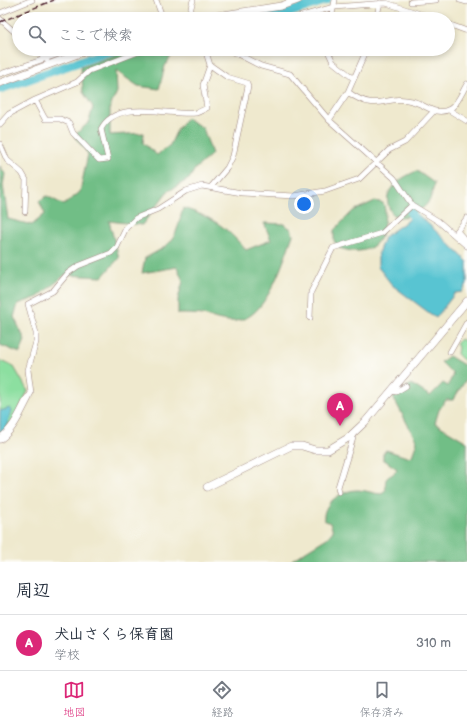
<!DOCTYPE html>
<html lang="ja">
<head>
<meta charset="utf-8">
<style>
  body { margin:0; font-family:"Balsamiq Sans","Klee One",sans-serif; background:#f2f2f3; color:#1f2937 }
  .you { position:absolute; left:304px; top:204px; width:14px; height:14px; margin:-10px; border:3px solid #fff; border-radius:50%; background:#1a73e8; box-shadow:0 0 0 6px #1a73e833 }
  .badge { display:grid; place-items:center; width:26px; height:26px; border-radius:50%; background:#db2777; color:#fff; font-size:13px; font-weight:700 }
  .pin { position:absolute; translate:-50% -33px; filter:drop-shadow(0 1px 2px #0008) }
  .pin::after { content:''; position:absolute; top:21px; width:14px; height:12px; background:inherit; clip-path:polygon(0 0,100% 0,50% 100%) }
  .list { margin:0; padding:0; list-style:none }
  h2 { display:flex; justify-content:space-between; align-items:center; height:52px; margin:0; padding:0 16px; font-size:17px }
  h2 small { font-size:13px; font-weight:400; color:#747a83 }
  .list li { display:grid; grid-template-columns:26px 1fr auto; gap:12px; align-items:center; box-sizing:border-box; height:56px; padding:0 16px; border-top:1px solid #e0e1e3 }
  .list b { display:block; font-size:15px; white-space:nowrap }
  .list p { margin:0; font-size:13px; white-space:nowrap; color:#747a83 }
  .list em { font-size:13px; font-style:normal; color:#747a83 }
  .icon { flex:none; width:22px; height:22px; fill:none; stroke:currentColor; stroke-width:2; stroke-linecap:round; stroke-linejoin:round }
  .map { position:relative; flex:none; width:467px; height:562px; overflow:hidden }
  .search { position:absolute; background:#fff; box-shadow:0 2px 6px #0003; left:12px; right:12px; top:12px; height:44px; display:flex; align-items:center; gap:10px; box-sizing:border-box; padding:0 14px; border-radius:22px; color:#747a83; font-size:15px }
  .sheet { height:108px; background:#fff }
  nav { display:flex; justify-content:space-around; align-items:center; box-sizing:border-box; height:56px; border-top:1px solid #e0e1e3; background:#fff; font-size:11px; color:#747a83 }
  nav a { display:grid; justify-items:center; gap:2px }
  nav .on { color:#db2777 }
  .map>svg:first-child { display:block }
</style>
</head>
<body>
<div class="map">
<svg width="467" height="562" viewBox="0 0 467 562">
  <rect width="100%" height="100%" fill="#fdfcf7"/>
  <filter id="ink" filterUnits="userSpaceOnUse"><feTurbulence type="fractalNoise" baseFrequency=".025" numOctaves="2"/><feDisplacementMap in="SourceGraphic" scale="8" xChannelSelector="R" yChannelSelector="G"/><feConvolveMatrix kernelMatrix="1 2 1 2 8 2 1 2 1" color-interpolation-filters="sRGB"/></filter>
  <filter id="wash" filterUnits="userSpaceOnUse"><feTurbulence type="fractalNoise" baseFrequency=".012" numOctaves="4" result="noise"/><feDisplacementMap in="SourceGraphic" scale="16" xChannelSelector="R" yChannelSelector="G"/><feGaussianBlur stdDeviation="0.9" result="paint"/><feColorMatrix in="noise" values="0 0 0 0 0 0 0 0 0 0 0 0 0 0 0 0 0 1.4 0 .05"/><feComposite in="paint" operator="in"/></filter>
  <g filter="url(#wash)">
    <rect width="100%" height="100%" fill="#efe9ce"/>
    <path fill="#8cdfa0" stroke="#6b7f66" d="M461,339L467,342V364L457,354L458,347L456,344Z
      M0,360L14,367L28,391L14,420L0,435Z"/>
    <path fill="#71be86" stroke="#5e6e58" d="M133,49H176L165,66L159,89L138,86L116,71L117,92L110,107V135L144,133L143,143L157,155L170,145L177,130L186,118L203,128L212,154L195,169L189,179L167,192L142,225L109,221L119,258L102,277L65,275L38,297L18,304L14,317L25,340L20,353L0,345V166L5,174L3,185L8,219L32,225L45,214L39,201L47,196L64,205L80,192L88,154L74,136L89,122L93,107L83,92L81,67Z
      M417,171L434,183C431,206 425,208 404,218L393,215C378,193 397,179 417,171Z
      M375,201L383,203C386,210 385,214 384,222C382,249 363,256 339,248L334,241V230L353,211Z
      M183,208C214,218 225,226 246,250L271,240L264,223L284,224L291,229L293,235C284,259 267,319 236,321C224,322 214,318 203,315C195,314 186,314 178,314V299L183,281L177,267L142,273L145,258C176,242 174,241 183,208Z
      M449,356L467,367V378L453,400H446L439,410L435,423L467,442V562H291L293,559L327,538L333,531L330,523L324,520C322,503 342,490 358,490C366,490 374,494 382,494L386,489C383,473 392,479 397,469L383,459V454L386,450L407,457L412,456L417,442L393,397L411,384L430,396L443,383L448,386L453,374L441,362Z"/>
    <path fill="#58c4d2" stroke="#51727e" d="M417,214C435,229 450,245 467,261V284L462,292L455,293L436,318L392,285L378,267V254L384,237Z
      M10,408L12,411L5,429L0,432V411Z"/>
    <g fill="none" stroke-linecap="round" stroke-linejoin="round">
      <path stroke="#58c4d2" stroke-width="9" d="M247,19L282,15L327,0
        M0,89L116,49
        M411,213L420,227"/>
    </g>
  </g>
  <g filter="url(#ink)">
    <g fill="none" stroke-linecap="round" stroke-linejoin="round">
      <defs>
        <path id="minor" d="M156,0L163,19
          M460,0L467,2
          M411,2L436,0
          M0,13L32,0
          M0,19L19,36
          M188,19L193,0
          M291,19L334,7L386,3L436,19
          M331,19L335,0
          M376,19L380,3
          M448,24L467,31
          M34,49L47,60
          M228,49L261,66L290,74L329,120L394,178L412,205L438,221L467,246
          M327,49L333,62L353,78
          M210,65L227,77L247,83L248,86L233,156L227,168L211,187
          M0,74L74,49
          M348,92C378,114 385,94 412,101C425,104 435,117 450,109C458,104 462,92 467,84
          M35,100L77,82L89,71L146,49
          M449,110L467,121
          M329,120L348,92L367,49
          M0,124L9,114L35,100L45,119H60L69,123L73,133L99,160L108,159L101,129C117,98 167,116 196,113C200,112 204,109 207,108L203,85L210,65L205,49
          M0,144L7,160L22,173L26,180L25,212
          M467,218L457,231L467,242
          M310,318L311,292L333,248L382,233L412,205
          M450,352L467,322
          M391,391L396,392L406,386
          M28,398L31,393L28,370L36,342V333L28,304L53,291L68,273L78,266L111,253L117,247L126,228L136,218L158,209L186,191L202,186L242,193L294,196L325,191L359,179L389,150L405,142L433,112
          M339,492L338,487L353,438L351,436"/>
        <path id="tertiary" d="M0,439C14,429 20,413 28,398
          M207,487L291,446H302L315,450H328L348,438L365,422L467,301"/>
        <path id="secondary" d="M198,19L281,6L298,0
          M0,83L91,49"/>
      </defs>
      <use href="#minor" stroke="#9c847c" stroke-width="6"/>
      <use href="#tertiary" stroke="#9c847c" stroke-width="8"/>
      <use href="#secondary" stroke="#9c847c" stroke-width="8"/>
      <use href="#minor" stroke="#fff" stroke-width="5"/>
      <use href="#tertiary" stroke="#fff" stroke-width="7"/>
      <use href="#secondary" stroke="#fff" stroke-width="7"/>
      <path stroke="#4a1f2b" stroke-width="1.5" stroke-dasharray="6 3" stroke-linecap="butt" d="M0,22L54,0"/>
    </g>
  </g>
</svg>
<div class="you"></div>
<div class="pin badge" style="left:340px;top:426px">A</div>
<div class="search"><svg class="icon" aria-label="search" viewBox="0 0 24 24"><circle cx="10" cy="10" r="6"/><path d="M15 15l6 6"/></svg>ここで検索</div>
</div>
<section class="sheet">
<h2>周辺<small></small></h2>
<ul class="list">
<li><span class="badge">A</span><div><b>犬山さくら保育園</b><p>学校</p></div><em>310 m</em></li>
</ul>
</section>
<nav>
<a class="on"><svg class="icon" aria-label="map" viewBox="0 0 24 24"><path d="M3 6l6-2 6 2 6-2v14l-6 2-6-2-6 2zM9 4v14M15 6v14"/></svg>地図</a>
<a><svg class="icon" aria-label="directions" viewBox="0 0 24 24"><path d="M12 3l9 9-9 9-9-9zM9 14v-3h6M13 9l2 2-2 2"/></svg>経路</a>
<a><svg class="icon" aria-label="saved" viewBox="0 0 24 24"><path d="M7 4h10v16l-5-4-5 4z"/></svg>保存済み</a>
</nav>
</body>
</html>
